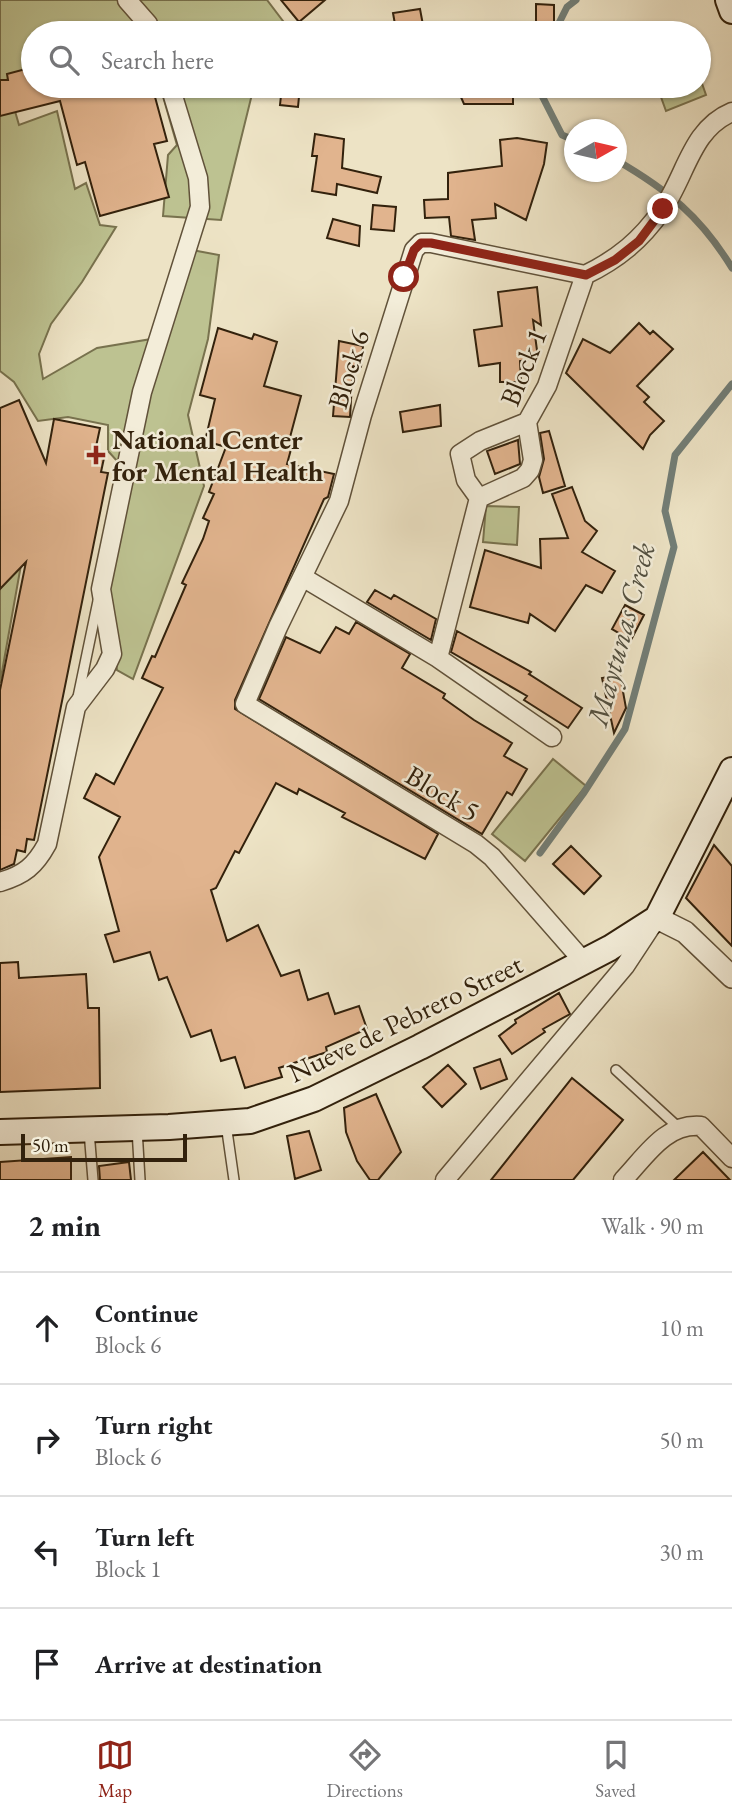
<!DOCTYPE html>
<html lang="en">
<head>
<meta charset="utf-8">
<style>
  body { margin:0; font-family:"EB Garamond",serif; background:#f2f2f2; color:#202124 }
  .compass { position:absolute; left:564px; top:119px; width:63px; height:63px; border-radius:50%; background:#fff; box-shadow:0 2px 5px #0004; rotate:82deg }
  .scale { position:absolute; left:21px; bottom:18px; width:166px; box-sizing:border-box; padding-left:7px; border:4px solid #32210c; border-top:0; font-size:19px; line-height:24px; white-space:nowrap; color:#32210c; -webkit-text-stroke:5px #f3edd9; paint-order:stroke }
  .stop { position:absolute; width:21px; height:21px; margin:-16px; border:5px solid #8f2418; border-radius:50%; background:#fff }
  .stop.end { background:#8f2418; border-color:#fff; box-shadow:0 2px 7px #0008 }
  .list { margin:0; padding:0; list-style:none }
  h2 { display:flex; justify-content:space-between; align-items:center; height:91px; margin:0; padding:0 28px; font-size:30px }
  h2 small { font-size:23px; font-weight:400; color:#757577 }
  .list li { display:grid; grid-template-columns:46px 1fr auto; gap:21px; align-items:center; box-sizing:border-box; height:112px; padding:0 28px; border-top:2px solid #e0e0e0 }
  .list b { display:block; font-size:26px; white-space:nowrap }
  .list p { margin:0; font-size:23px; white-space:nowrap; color:#757577 }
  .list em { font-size:23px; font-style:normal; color:#757577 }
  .icon { flex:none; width:38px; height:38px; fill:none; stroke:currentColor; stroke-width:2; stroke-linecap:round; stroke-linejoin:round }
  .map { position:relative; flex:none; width:732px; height:1180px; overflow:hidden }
  .search { position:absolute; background:#fff; box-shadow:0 2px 5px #0004; left:21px; right:21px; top:21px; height:77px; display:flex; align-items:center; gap:18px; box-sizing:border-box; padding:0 24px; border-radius:38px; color:#757577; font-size:26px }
  .sheet { height:539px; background:#fff }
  nav { display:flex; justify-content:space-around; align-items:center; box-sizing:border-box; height:98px; border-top:2px solid #e0e0e0; background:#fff; font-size:19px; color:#757577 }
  nav a { display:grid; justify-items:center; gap:4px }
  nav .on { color:#8f2418 }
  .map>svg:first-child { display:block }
</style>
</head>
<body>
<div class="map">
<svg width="732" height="1180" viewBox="0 0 732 1180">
  <rect width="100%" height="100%" fill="#ede3c5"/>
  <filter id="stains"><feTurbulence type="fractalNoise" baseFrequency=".00286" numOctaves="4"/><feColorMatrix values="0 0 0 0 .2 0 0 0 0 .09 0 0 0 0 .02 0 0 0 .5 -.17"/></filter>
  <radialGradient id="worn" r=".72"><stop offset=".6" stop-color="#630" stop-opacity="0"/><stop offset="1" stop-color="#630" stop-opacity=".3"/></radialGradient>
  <path fill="#bdc291" stroke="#78724e" stroke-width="2" d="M0,0H267L289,29L288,33H33V70L6,80L19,125L57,111L75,189L86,183L100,225L116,227L82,282L51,324L39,354L43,379L97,348L151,339L181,248L219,255L208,339L188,415L204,486L133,679L117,670L106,590L119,463L108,451V425L68,417L38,421L14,382L0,371Z
    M699,75L706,95L666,111L657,86H699Z
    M160,86H254L221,220L163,216L168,155L177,145Z
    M486,506L519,507L517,545L483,542Z
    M24,548L0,683V569Z
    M553,759L586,786L525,861L492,834Z"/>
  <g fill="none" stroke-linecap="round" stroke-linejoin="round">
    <path stroke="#727e77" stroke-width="7" d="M554,33L567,7L576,0
      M537,86L562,135L574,140
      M616,160C668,190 701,217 732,268
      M540,853L583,794L625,729L674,547L665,511L675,455L732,384"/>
  </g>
  <path fill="#e1b48e" stroke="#32210c" stroke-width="2" d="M281,0H325L299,22Z
    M536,4L554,5V26L536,27Z
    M420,9L423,25L396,30L393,13Z
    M33,67V86H152L167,141L154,144L169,197L100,216L85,162L77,165L60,101L0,116V80H8L7,74Z
    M282,86H300L298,107L280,105Z
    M456,86H513V104H464Z
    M315,134L344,139L342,168L381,177L377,193L337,184L336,195L312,191L317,156H312Z
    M517,138L547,143L544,164L526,220L495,204L496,218L472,220L475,240L451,236L449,217L425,218L424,200L448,199V173L502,166L500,140Z
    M373,205L396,207L394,231L371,229Z
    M333,219L360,226L359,246L327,238Z
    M537,287L541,325L533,320L538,358L520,361L521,382H500V363L479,366L474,330L502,326L498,292Z
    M639,323L650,334L653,331L673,349L637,386L649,397L644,402L664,421L650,435L643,449L566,373L583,339L610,353Z
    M218,328L252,339L254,334L277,342L264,386L301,396L289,441L293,442L287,464L334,474L328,497L324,499L235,700V709L438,834L425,859L342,817L345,813L299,789L297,794L276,783L239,853L235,851L216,888L211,890L227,941L258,925L281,976L299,970L308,1000L328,993L335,1014L359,1006L367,1029L326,1047L327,1052L279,1068L282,1077L245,1088L235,1057L221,1061L211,1030L191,1037L167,977L159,980L150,952L114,962L105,935L119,931L99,857L120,817L84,798L96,774L114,784L163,688L142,678L152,656L155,657L186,585L182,583L203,539L209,521L203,518L214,494L209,492L226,447L205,441L215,399L200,395Z
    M339,341L363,346L361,367L353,366L350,417L333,416Z
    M19,400L46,463L54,419L100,428L94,456L104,458L101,472L108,473L34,840L27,839L25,852L17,850L14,864L0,870V690L26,562L0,589V408Z
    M440,405L441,426L403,432L400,412Z
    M549,431L565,486L543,493L539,477L544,459L540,433Z
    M518,440L520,464L495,474L487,451Z
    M572,487L585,521L597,531L582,552L615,571L602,593L586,585L555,631L530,614L528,623L470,607L485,550L541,568L540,539L568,538L552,494Z
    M375,590L391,599L394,595L436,619L431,640L367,602Z
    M625,605L644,615L631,640L612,629Z
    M356,622L410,654L402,668L445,694L443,698L474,720L512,743L504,756L527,769L512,795L507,792L482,834L259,699L286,637L320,653L336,627L349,634Z
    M457,631L531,672L529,674L582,708L568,728L524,700L527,696L451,652Z
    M620,675L626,708L614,733L602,678Z
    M714,845L732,866V946L686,898Z
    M571,846L601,876L584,894L553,864Z
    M18,962L19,978L86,974L88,1008H99L100,1088L0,1092V963Z
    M559,993L570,1014L543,1029L545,1032L512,1054L499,1036L516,1023L515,1020Z
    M500,1059L507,1079L481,1089L474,1068Z
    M448,1065L466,1084L442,1107L423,1087Z
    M572,1078L623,1120L573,1180H491Z
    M376,1094L401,1152L378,1180H370L357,1161L346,1132L344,1108Z
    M309,1131L321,1170L295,1179L287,1136Z
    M703,1152L730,1180H674Z
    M71,1157V1180H0V1162Z
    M129,1162L131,1180H100L99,1166Z"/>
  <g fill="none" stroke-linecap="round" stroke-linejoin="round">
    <defs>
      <path id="service" d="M78,697L98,601
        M616,1070L678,1127
        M226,1124L234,1180
        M137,1129L140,1180
        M89,1131L93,1180"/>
      <path id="minor" d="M127,0L148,24L151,33
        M479,498L466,480L460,454L480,441L527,422
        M304,578L438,658
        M552,737L438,658L479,498L523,478L530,470L533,460L527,422L547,386L585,275C618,259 641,240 662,210C686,176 691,129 732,112
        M0,882C24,875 35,866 47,844L76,707L105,669L112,654L101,589L142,392L200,207L198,178L170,86
        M584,962L492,857L476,844L245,704L278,627L339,501L362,415L414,250L421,243H431L585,275
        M445,1180L625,966L652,925
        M623,1180C646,1156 665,1123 701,1126L732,1158"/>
      <path id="tertiary" d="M657,918L685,932L732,977"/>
      <path id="secondary" d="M728,0L732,11
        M0,1132L169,1127L250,1121L314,1099L420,1047L610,948L657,918L732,770"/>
    </defs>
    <use href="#service" stroke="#61523a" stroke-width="12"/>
    <use href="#minor" stroke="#61523a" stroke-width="21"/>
    <use href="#tertiary" stroke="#61523a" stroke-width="24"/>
    <use href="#secondary" stroke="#32210c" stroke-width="28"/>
    <use href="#service" stroke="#f3edd9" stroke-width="9"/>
    <use href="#minor" stroke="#f3edd9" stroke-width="18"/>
    <use href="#tertiary" stroke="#f3edd9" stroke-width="21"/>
    <use href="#secondary" stroke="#f3edd9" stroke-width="24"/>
  </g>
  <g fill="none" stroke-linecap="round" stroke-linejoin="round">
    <path stroke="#8f2418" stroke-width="9" d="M404,277L414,250L421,243H431L586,275L615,260L639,241L663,209"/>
  </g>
  <path fill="#8f2418" stroke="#f3edd9" stroke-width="2.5" d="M92.5 444.5h7v7h7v7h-7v7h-7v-7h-7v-7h7z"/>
  <g text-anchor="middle" stroke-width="5" stroke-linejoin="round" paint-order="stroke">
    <g font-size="28" fill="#32210c" stroke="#f3edd9">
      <text transform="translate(523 367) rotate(-68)" y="10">Block 1</text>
      <text transform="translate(348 369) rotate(-73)" y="10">Block 6</text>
      <text transform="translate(443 793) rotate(31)" y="10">Block 5</text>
      <text transform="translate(405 1018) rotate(-26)" y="10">Nueve de Pebrero Street</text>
    </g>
    <g font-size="28" font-weight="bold" fill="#32210c" stroke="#f3edd9" text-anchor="start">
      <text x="112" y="449">National Center<tspan x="112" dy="32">for Mental Health</tspan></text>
    </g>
    <g font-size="30" font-style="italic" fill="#525041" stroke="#f3edd9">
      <text transform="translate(621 634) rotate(-75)" y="10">Maytunas Creek</text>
    </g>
  </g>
  <rect width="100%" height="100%" filter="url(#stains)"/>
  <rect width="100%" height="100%" fill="url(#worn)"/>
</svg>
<svg class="compass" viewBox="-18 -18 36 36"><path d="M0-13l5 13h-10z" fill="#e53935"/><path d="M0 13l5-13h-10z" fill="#757577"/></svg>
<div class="scale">50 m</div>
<div class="stop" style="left:404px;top:277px"></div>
<div class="stop end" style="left:663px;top:209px"></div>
<div class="search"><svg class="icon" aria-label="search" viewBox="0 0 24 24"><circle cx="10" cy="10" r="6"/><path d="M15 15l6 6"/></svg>Search here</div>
</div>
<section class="sheet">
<h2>2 min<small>Walk · 90 m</small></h2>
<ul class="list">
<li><svg class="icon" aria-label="ahead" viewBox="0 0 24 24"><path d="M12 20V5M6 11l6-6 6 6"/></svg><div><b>Continue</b><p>Block 6</p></div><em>10 m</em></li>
<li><svg class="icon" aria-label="right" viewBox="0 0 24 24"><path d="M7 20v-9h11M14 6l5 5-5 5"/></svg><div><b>Turn right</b><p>Block 6</p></div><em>50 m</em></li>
<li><svg class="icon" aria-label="left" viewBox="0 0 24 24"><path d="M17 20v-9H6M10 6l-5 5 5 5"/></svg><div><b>Turn left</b><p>Block 1</p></div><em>30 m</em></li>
<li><svg class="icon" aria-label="arrive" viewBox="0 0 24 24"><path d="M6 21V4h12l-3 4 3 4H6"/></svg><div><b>Arrive at destination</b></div></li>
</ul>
</section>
<nav>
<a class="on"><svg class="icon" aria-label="map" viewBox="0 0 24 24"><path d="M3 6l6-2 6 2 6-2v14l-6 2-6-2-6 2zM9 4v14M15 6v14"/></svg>Map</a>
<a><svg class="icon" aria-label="directions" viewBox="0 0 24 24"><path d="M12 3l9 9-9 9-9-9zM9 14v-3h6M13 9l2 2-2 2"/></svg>Directions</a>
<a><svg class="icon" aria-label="saved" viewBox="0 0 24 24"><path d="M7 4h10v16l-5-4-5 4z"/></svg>Saved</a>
</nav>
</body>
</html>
